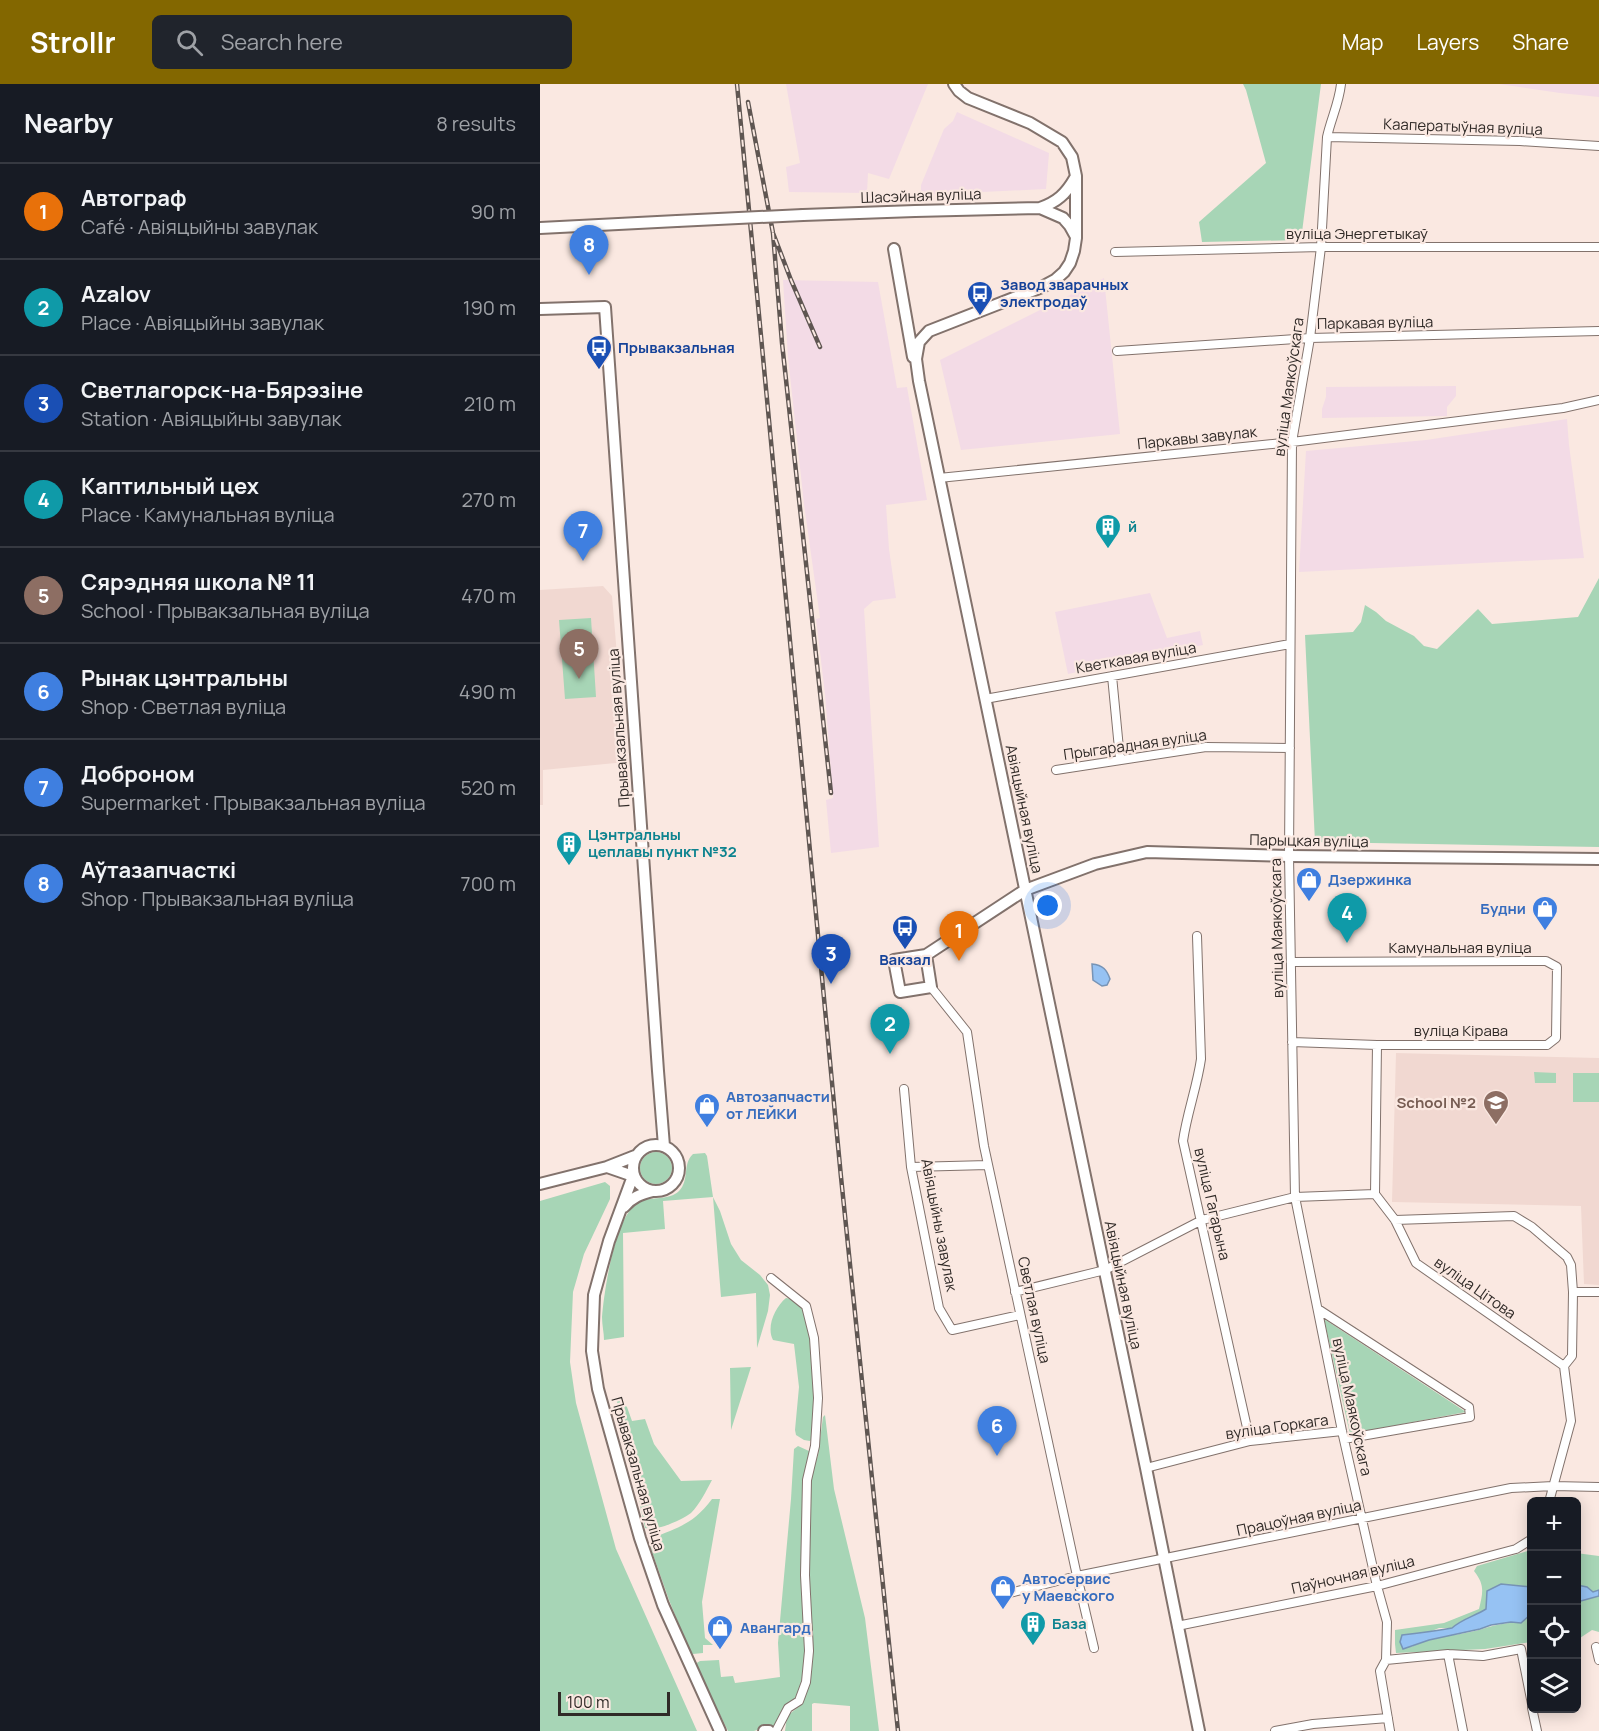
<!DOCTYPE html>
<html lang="en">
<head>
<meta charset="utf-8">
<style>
  body { margin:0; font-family:Manrope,sans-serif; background:#20242c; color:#f1f3f6 }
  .controls { position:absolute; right:18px; bottom:18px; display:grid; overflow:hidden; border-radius:9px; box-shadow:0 3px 15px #0003 }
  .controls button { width:54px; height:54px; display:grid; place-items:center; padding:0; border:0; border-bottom:2px solid #363941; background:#171b24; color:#f1f3f6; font:30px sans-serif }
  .scale { position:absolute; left:18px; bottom:15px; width:112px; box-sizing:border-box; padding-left:6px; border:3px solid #302a27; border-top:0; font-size:16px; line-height:21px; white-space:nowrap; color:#302a27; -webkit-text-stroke:4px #fae8e1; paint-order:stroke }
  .you { position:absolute; left:508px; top:822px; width:21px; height:21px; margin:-15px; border:4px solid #fff; border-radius:50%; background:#1a73e8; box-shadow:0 0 0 9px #1a73e833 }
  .badge { display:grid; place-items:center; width:39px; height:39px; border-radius:50%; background:#836700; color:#fff; font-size:20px; font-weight:700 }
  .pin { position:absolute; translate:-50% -50px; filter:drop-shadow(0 2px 3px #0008) }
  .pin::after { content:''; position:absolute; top:32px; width:21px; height:18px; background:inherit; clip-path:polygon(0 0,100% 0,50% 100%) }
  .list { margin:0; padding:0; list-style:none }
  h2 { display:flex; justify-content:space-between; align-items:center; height:78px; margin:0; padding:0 24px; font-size:26px }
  h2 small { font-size:20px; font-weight:400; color:#9ea1a6 }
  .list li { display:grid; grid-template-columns:39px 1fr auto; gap:18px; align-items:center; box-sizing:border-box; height:96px; padding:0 24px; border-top:2px solid #363941 }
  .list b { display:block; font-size:22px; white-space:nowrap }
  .list p { margin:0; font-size:20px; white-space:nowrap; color:#9ea1a6 }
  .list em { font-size:20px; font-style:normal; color:#9ea1a6 }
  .icon { flex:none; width:33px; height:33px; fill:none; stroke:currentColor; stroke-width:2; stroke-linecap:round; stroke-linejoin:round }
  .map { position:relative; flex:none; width:1059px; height:1647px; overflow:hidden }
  header { display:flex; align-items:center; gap:36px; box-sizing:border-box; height:84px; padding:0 30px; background:#836700; color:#fff }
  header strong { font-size:28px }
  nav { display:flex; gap:33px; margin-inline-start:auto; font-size:21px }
  .search { width:420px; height:54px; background:#20242c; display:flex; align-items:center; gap:15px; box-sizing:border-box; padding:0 21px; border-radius:9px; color:#9ea1a6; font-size:22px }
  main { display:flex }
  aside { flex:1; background:#171b24 }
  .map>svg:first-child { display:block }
</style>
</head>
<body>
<header>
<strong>Strollr</strong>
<div class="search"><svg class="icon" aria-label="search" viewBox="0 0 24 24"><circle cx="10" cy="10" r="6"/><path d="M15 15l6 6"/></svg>Search here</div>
<nav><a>Map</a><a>Layers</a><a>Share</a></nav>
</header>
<main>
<aside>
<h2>Nearby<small>8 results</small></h2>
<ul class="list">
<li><span class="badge" style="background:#e8710a">1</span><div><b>Автограф</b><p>Café · Авіяцыйны завулак</p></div><em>90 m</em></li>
<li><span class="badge" style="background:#0f9aa8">2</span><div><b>Azalov</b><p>Place · Авіяцыйны завулак</p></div><em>190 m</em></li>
<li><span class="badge" style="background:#1a4fb4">3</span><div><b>Светлагорск-на-Бярэзіне</b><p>Station · Авіяцыйны завулак</p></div><em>210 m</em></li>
<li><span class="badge" style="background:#0f9aa8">4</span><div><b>Каптильный цех</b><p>Place · Камунальная вуліца</p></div><em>270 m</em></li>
<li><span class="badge" style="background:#8d6e63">5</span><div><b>Сярэдняя школа № 11</b><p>School · Прывакзальная вуліца</p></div><em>470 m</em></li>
<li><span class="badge" style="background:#3f7fe0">6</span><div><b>Рынак цэнтральны</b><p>Shop · Светлая вуліца</p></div><em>490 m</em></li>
<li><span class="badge" style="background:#3f7fe0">7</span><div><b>Доброном</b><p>Supermarket · Прывакзальная вуліца</p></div><em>520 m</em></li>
<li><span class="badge" style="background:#3f7fe0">8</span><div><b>Аўтазапчасткі</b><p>Shop · Прывакзальная вуліца</p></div><em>700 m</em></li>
</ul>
</aside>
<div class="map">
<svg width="1059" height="1647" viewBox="0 0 1059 1647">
  <rect width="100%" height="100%" fill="#fae8e1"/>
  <path fill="#f3dbe6" d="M246,0H388L349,95L328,89L327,109L249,108L246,83L260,79Z
    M959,0H1059V13L1020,9Z
    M417,28L509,69L506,105L381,111V101L404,45L413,37Z
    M564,194L580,350L421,366L400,276Z
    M243,196L338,198L357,304L367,303L387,416L346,421L349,465L356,514L333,517L324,525L339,763L291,769L286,716L293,714L285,610L276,535L280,534L264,420L248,273Z
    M916,302V312L907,323V332L782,334V325L786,313V303Z
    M1027,335L1029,361L1044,474L759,488L766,367L886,356Z
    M610,509L627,554L660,547L663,561L528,590L515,528Z"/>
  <path fill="#f1d8d1" d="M63,502L72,512L86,678L3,686V721H0V506Z
    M856,969L1059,974V1201L1044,1200L1041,1122L852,1118Z"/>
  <path fill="#a7d5b6" d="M703,0H781L761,156L662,158L659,138L726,79L706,6Z
    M1059,494V763L775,758L765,551L813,548L821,538L825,521L836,528L846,537L874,552L884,562L897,565L938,525L952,540L1038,533Z
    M51,534L56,613L25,615L19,536Z
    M994,988L1016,989V999H995Z
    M1033,989H1059V1018H1033Z
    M100 1084a16 16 0 1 1 32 0a16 16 0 1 1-32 0Z
    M165,1069L167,1072L173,1113L180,1127L191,1160L201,1176L220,1191L228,1201L230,1211L228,1227L217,1264L216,1209L181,1213L173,1113L123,1117L125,1145L83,1149L84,1253L64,1256C64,1249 62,1241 62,1233C64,1208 75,1130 99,1118C111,1112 129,1117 139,1107C150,1096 142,1080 153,1070Z
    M65,1098L70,1102V1115L44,1170L33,1208L30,1278L36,1319L76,1465L157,1647H0V1117Z
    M246,1214L257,1216C280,1252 277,1312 274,1353L270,1357L264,1356L256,1351L255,1346L259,1303L254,1260L233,1256C226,1243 235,1223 246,1214Z
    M784,1235L926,1328L810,1350Z
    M211,1283L191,1346L190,1284Z
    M76,1313L87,1323L92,1337L105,1335L114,1360L141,1397L172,1396C166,1407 160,1420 151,1429C142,1436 115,1448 105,1444Z
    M285,1331L294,1405L325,1534L339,1647H310V1622L274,1619L272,1620V1647H245L247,1632L261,1621L270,1591L272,1558L269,1486L270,1394L278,1371L283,1333Z
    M258,1362L269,1367L267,1381L265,1571L262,1594L258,1611L245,1624L234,1643L229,1642L214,1647H188L155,1580L160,1577L179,1576L181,1593L193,1592L195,1599L240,1593L238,1559L251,1415L254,1365Z
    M172,1415H180L162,1518L165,1554L173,1561H163V1569L153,1570L150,1568L129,1516L110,1462L113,1454C141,1442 153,1440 172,1415Z
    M991,1466V1503C974,1503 964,1500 947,1507V1525C935,1532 922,1535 912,1544H899L887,1549H874L871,1563C889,1553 911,1552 930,1548C948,1544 963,1537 981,1539L991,1530V1558L945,1565L856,1569L855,1560V1546L904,1539L939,1525C943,1508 945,1501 934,1487L937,1482Z
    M1036,1469L1059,1472V1506L1053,1508L1047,1503L1037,1501Z
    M1059,1512V1548L1052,1546L1037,1556V1518Z"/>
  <path fill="#96c2f3" stroke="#7794b6" stroke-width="1.5" d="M552,880C563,881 567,886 570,895L567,901L562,902L553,896Z
    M961,1500L991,1503V1530L981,1539L971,1538L951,1541L940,1545L889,1556L863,1565L860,1558L862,1551C879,1549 895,1547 912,1544C922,1535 935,1532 946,1525L947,1507Z
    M1037,1501L1047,1503L1053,1508L1059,1506V1512L1037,1518Z"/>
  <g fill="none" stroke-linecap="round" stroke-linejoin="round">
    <defs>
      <path id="street" d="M801,0C799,19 791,35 787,53L781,163L770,254L752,358L749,772L755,1113L802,1347L837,1502L847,1538L846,1576L840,1587L850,1647
        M787,53L980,57L1059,62
        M575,168L781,163H1059
        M577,267L770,254L1059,247
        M399,394L752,358L1023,324L1059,316
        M572,592L580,675
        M445,615L750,560
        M516,686L666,663L750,664
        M657,852L661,975C657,1003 647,1029 643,1057L710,1357
        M751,878L1006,877L1017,883L1016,954L1007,961H837L752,958
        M391,903L427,948L444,1062L537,1492L554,1564
        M837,961L835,1110L855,1136L876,1179L1024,1282L1031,1337L1009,1418
        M364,1005L371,1083L399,1224L412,1246L480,1231
        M371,1083L448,1081
        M855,1136L974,1132L992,1143L1027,1173L1031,1181L1033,1208L1032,1272L1024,1282
        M231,1194L266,1222L274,1254L278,1314L275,1362L267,1396L265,1491L269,1567L266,1598L259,1617L248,1624L236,1647
        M475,1208L565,1186L662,1136L755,1113L835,1110
        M1033,1208H1059
        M778,1225L929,1323L930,1333L804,1355
        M606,1384L710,1357L802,1347
        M466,1510L537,1492L971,1404L1013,1402L1059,1403
        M637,1542L837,1502L976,1465L992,1455
        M1056,1563L1059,1576
        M908,1570L943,1572L981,1565L992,1620
        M846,1576L908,1570L923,1647
        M992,1624L997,1647
        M735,1647L773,1640L848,1634"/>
      <path id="secondary" d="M414,0L419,7L428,14L490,39L522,58L532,73L536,92V154L534,167L530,179L524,188L515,196L502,203L389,247L379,258L376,275L379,297L606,1384L659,1647
        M500,124C517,118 526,110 535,94
        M263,131L375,127L500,124L523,134L530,142L535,151
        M0,144L137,137
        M354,165L373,273
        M0,225L65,223L118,987L124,1062
        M386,871L391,903L360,908L354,876L386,871L485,806L555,780L607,768L749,772L1059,775
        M93 1084a23 23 0 1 1 46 0a23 23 0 1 1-46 0Z
        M67,1083L93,1092L69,1157L54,1211L52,1267L58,1305L100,1454L123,1521L180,1647
        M0,1100L67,1083L95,1072
        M84,1123C92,1113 101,1110 113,1107
        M224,1647H229"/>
    </defs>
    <use href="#street" stroke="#82726c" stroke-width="10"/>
    <use href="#secondary" stroke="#82726c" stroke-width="14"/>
    <use href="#street" stroke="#fff" stroke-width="8"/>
    <use href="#secondary" stroke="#fff" stroke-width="10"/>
    <defs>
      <path id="rail" d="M197,0L301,1093L358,1647
        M208,18L233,149L251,196L280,263
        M233,149L242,259L291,709"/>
    </defs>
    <use href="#rail" stroke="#5f5652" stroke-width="4.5"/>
    <use href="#rail" stroke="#fae8e1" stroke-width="2" stroke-dasharray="7" stroke-linecap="butt"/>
    <defs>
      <path id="secondary-bridge" d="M137,137L263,131"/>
    </defs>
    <use href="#secondary-bridge" stroke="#82726c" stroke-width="14" stroke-linecap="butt"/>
    <use href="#secondary-bridge" stroke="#fff" stroke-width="10"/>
  </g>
  <defs>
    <symbol id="bus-pin" viewBox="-11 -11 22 30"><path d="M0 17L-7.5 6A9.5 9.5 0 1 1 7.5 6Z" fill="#1a4fb4" stroke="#fae8e1"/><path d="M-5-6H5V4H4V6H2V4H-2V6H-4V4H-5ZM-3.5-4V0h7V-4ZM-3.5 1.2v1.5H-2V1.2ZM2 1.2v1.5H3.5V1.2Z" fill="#fff"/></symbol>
    <symbol id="building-pin" viewBox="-11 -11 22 30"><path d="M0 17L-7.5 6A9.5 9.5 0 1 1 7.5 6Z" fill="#0f9aa8" stroke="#fae8e1"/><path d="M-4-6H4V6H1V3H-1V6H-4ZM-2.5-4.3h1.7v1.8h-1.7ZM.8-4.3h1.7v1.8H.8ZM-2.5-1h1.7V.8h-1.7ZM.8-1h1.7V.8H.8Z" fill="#fff"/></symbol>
    <symbol id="shop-pin" viewBox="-11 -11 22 30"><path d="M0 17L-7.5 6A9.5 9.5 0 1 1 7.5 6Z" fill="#3f7fe0" stroke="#fae8e1"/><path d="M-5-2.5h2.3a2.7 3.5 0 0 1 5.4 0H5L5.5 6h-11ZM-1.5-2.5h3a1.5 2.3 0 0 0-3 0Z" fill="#fff"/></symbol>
    <symbol id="school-pin" viewBox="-11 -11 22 30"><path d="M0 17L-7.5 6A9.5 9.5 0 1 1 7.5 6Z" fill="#8d6e63" stroke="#fae8e1"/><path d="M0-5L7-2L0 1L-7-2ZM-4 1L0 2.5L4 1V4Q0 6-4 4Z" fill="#fff"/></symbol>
  </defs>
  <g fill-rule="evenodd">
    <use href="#bus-pin" x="425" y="195" width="30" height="40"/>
    <use href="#bus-pin" x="44" y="249" width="30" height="40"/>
    <use href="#building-pin" x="553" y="428" width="30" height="40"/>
    <use href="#building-pin" x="14" y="745" width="30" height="40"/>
    <use href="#shop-pin" x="754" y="781" width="30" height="40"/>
    <use href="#shop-pin" x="990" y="810" width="30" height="40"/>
    <use href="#bus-pin" x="350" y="829" width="30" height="40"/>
    <use href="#school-pin" x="941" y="1004" width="30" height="40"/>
    <use href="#shop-pin" x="152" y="1007" width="30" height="40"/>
    <use href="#shop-pin" x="448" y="1489" width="30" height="40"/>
    <use href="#building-pin" x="478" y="1525" width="30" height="40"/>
    <use href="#shop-pin" x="165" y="1529" width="30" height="40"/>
  </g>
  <g text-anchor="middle" stroke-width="4.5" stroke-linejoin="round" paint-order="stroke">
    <g font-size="15" fill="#302a27" stroke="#fae8e1">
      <text transform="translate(923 43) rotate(2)" y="5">Кааператыўная вуліца</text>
      <text transform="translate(381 112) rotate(-2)" y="5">Шасэйная вуліца</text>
      <text x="817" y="155">вуліца Энергетыкаў</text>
      <text transform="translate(835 239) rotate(-1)" y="5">Паркавая вуліца</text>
      <text transform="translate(749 303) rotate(-82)" y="5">вуліца Маякоўскага</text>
      <text transform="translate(657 354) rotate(-6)" y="5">Паркавы завулак</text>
      <text transform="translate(596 574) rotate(-10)" y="5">Кветкавая вуліца</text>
      <text transform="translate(79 644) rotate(-94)" y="5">Прывакзальная вуліца</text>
      <text transform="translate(595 661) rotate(-8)" y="5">Прыгарадная вуліца</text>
      <text transform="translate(484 725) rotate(78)" y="5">Авіяцыйная вуліца</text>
      <text transform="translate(769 757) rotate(1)" y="5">Парыцкая вуліца</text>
      <text transform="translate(737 844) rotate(-91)" y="5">вуліца Маякоўскага</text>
      <text x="920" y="869">Камунальная вуліца</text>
      <text x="921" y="952">вуліца Кірава</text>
      <text transform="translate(672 1120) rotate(77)" y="5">вуліца Гагарына</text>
      <text transform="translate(399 1141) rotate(79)" y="5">Авіяцыйны завулак</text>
      <text transform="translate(583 1201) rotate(78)" y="5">Авіяцыйная вуліца</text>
      <text transform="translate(935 1204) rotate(35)" y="5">вуліца Цітова</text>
      <text transform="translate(494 1226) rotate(78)" y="5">Светлая вуліца</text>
      <text transform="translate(812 1323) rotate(78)" y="5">вуліца Маякоўскага</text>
      <text transform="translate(737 1343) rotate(-8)" y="5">вуліца Горкага</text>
      <text transform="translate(98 1390) rotate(74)" y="5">Прывакзальная вуліца</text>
      <text transform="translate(759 1434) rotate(-12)" y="5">Працоўная вуліца</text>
      <text transform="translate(813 1491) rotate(-13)" y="5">Паўночная вуліца</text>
    </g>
    <g font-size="15" font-weight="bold" fill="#164399" stroke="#fae8e1" text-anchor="start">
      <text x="460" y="206">Завод зварачных<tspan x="460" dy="17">электродаў</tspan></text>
      <text x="78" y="269">Прывакзальная</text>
      <text x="365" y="881" text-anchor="middle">Вакзал</text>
    </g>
    <g font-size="15" font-weight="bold" fill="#0d838f" stroke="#fae8e1" text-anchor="start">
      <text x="588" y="448">й</text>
      <text x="48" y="756">Цэнтральны<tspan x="48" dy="17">цеплавы пункт №32</tspan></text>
      <text x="512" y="1545">База</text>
    </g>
    <g font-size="15" font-weight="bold" fill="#366cbe" stroke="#fae8e1" text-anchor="start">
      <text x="788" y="801">Дзержинка</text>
      <text x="986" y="830" text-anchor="end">Будни</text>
      <text x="186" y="1018">Автозапчасти<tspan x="186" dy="17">от ЛЕЙКИ</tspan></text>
      <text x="482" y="1500">Автосервис<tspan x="482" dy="17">у Маевского</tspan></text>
      <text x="200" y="1549">Авангард</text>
    </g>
    <g font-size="15" font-weight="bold" fill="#785e54" stroke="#fae8e1" text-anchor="end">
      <text x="936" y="1024">School №2</text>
    </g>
  </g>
</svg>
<div class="controls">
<button>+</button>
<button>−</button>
<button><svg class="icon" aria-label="locate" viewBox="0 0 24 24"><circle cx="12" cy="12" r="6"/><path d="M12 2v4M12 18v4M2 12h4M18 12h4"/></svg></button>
<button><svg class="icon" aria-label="layers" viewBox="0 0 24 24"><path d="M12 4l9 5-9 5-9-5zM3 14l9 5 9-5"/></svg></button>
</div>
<div class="scale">100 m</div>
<div class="you"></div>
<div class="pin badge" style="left:419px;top:877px;background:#e8710a">1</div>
<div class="pin badge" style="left:350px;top:970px;background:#0f9aa8">2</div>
<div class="pin badge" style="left:291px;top:900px;background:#1a4fb4">3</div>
<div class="pin badge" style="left:807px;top:859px;background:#0f9aa8">4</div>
<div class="pin badge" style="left:39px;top:595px;background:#8d6e63">5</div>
<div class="pin badge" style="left:457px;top:1372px;background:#3f7fe0">6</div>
<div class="pin badge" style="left:43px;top:477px;background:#3f7fe0">7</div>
<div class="pin badge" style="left:49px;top:191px;background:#3f7fe0">8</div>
</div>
</main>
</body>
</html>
